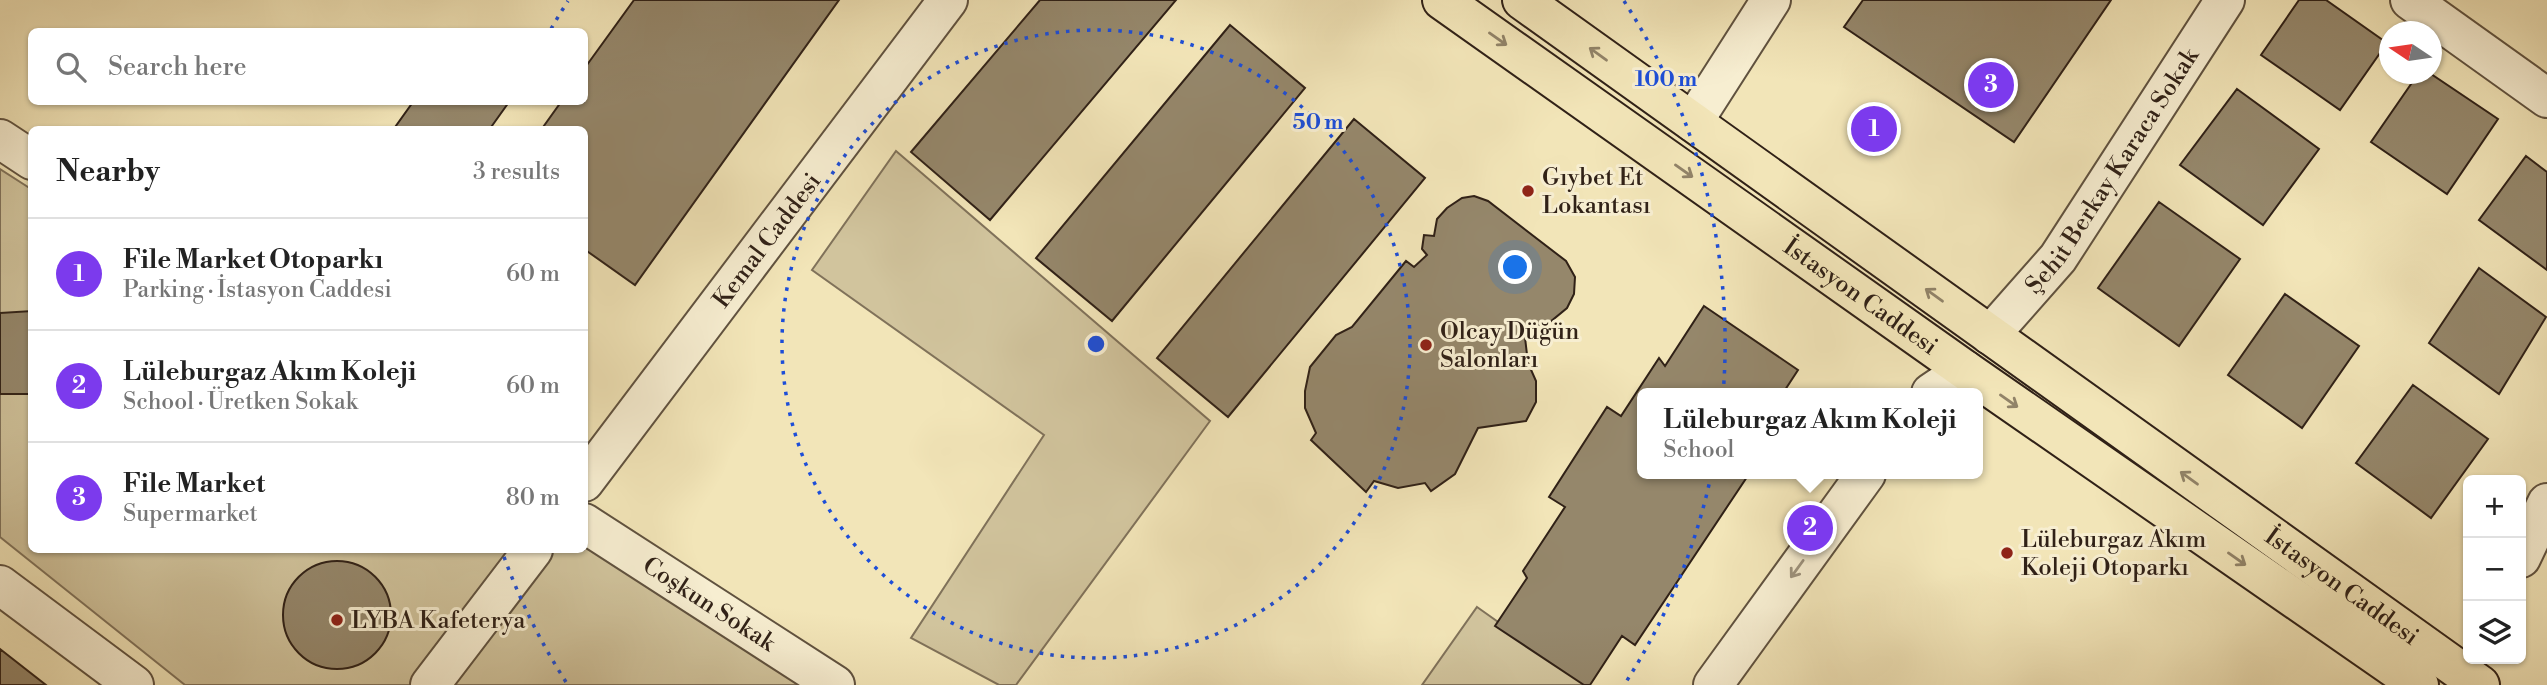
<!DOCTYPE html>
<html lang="en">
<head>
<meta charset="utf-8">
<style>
  body { margin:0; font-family:"Libre Bodoni",serif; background:#f2f2f2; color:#222 }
  .controls { position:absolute; right:21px; bottom:21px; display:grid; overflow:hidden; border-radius:10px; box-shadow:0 2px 5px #0004 }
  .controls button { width:63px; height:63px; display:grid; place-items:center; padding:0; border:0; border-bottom:2px solid #e0e0e0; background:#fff; color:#222; font:35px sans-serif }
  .compass { position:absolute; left:2379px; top:21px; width:63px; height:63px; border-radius:50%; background:#fff; box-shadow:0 2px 5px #0004; rotate:283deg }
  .you { position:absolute; left:1516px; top:268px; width:24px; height:24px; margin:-18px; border:5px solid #fff; border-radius:50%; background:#1a73e8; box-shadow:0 0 0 10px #1a73e833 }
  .badge { display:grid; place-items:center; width:46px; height:46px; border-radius:50%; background:#7c3aed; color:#fff; font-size:23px; font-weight:700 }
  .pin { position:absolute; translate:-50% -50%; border:4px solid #fff; box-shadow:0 2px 7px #0006 }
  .popup { position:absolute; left:1637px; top:388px; width:346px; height:91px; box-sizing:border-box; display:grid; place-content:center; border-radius:10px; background:#fff; filter:drop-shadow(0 2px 5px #0005); font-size:23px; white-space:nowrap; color:#767676 }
  .popup b { font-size:26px; color:#222 }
  .popup::after { content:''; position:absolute; left:50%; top:100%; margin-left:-14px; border:14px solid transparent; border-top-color:#fff }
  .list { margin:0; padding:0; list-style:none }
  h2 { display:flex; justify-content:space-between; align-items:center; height:91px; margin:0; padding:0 28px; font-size:30px }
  h2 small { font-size:23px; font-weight:400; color:#767676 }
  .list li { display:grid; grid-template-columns:46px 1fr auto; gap:21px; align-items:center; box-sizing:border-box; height:112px; padding:0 28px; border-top:2px solid #e0e0e0 }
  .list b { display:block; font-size:26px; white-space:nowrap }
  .list p { margin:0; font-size:23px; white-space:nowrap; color:#767676 }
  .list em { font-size:23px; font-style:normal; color:#767676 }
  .icon { flex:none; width:38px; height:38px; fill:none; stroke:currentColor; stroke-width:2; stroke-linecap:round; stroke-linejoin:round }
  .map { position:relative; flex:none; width:2547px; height:685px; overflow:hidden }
  .search { position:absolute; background:#fff; box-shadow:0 2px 5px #0004; left:28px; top:28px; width:560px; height:77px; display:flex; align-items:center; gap:18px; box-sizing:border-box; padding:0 24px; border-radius:10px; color:#767676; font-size:26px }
  .panel { position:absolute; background:#fff; box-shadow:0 2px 5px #0004; left:28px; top:126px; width:560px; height:427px; border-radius:10px }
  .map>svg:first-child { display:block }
</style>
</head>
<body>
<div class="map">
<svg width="2547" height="685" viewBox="0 0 2547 685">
  <rect width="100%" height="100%" fill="#f2e5b8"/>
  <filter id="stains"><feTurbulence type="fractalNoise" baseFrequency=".00286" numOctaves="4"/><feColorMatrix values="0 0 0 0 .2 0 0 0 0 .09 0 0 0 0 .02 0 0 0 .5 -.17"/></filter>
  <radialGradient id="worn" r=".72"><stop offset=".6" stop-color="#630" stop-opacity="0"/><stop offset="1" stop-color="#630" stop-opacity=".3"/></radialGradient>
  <path fill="#d1c49d" stroke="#80725a" stroke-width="2" d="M896,151L1210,421L1016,685H999L911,638L1044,435L812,270Z
    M0,169L31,189L32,550H584L585,544L801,685H185L0,537Z
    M1477,607L1587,685H1422Z"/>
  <path fill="#95876b" stroke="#302117" stroke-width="2" d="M634,0H839L635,285L584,249V130H541L561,102H584V69Z
    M1040,0H1176L990,220L911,152Z
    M1863,0H2111L2014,142L1844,27Z
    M2299,0H2326L2387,43L2340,110L2261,55Z
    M1230,25L1305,88L1112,321L1036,258Z
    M2418,74H2431L2498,119L2447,194L2371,142Z
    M2237,89L2319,149L2263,225L2180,165Z
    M413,102H509L489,130H393Z
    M1354,119L1425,178L1228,417L1157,358Z
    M2526,156L2547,172V270L2479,220Z
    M1474,196L1488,201L1566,261L1575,277L1574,294L1567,308L1550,322L1524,329L1528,363L1536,381V402L1526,421L1478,428L1455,474L1431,491L1425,483L1398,488L1374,481L1366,492L1311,440L1316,433L1305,408V391L1310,367L1336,335L1352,327L1406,261L1414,267L1427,255L1422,249L1424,235L1434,236L1437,219L1447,208L1462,198Z
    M2159,202L2240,259L2179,346L2098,288Z
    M2479,268L2546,317L2499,394L2429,343Z
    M2285,294L2359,346L2302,428L2228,375Z
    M1704,306L1798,370L1783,393H1642V474H1749L1635,645L1622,636L1590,685H1584L1495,626L1527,578L1523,571L1565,507L1549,497L1607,407L1621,416L1659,358L1665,366Z
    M32,311V394H0V313Z
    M2413,385L2488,439L2431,518L2356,463Z
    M283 615a54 54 0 1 1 108 0a54 54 0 1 1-108 0Z
    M0,649L46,685H0Z"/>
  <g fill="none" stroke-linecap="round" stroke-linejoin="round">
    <defs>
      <g id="minor">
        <path d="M2410,0L2547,98"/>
        <path d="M1693,122L1771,0"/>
        <path d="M0,139L32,160"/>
        <path id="s1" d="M1990,335L2058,258L2225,0"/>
        <path d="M1931,393L1965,370"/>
        <path id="s2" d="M584,482L948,0"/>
        <path id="s3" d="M584,523L835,685"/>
        <path d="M2521,558L2547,503"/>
        <path d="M0,585L134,685"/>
        <path d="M430,685L533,550"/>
        <path d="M1713,685L1866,474"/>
      </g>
      <g id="major">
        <path id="s4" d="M1442,0L1965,370L2419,685"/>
        <path id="s5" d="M1522,0L2480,685"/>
      </g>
    </defs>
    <use href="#minor" stroke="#60523f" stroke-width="42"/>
    <use href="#major" stroke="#302117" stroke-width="42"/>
    <use href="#minor" stroke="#f7eed1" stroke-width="38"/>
    <use href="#major" stroke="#f2e5b8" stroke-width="38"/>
  </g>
  <defs><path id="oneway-shaft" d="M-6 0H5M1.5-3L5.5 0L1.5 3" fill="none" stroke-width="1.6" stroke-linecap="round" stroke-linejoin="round" transform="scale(1.75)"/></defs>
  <g stroke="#918368">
    <use href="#oneway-shaft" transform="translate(1498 39) rotate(35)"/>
    <use href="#oneway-shaft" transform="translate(1598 54) rotate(-144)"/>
    <use href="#oneway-shaft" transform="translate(1684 171) rotate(35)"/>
    <use href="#oneway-shaft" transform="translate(1934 295) rotate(-144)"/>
    <use href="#oneway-shaft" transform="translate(2009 401) rotate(35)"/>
    <use href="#oneway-shaft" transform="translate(2189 478) rotate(-144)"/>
    <use href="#oneway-shaft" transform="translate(2237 559) rotate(35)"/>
  </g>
  <use stroke="#9d927d" href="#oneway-shaft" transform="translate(1797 569) rotate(126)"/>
  <g fill="none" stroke="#1d4ed8" stroke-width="3.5" stroke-dasharray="3.5 7">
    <circle cx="1096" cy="344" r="314"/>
    <path d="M566 682A629 629 0 0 1 503 554M551 29A629 629 0 0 1 568 1M1624 1A629 629 0 0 1 1626 682"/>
  </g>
  <g fill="#8f2418" stroke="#f7eed1" stroke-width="2.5">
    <circle cx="1528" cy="191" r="7"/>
    <circle cx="1426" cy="345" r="7"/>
    <circle cx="2007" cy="553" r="7"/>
    <circle cx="337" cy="620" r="7"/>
  </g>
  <g text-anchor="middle" stroke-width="6" stroke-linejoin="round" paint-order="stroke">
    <g font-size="24" fill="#302117" stroke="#f7eed1">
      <text dy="8" stroke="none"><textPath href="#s1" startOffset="205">Şehit Berkay Karaca Sokak</textPath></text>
      <text dy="8" stroke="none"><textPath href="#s2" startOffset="303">Kemal Caddesi</textPath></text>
      <text dy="8" stroke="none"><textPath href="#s4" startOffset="513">İstasyon Caddesi</textPath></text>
      <text dy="8" stroke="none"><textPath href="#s5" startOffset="1008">İstasyon Caddesi</textPath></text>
      <text dy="8" stroke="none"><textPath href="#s3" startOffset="149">Coşkun Sokak</textPath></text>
    </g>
    <g font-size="24" fill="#302117" stroke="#f7eed1" text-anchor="start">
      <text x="1542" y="185">Gıybet Et<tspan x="1542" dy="28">Lokantası</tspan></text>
      <text x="1440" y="339">Olcay Düğün<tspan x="1440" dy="28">Salonları</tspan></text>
      <text x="2021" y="547">Lüleburgaz Akım<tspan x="2021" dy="28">Koleji Otoparkı</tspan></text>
      <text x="351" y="628">LYBA Kafeterya</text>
    </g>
  </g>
  <circle cx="1096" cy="344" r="10" fill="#1d4ed8" stroke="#f7eed1" stroke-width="3.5"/>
  <g font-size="21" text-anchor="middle" font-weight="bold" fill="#1d4ed8" stroke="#f7eed1" stroke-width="6" stroke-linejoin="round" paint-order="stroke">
    <text x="1666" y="86">100 m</text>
    <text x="1318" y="129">50 m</text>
  </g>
  <rect width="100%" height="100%" filter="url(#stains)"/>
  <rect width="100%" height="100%" fill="url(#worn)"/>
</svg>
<div class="controls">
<button>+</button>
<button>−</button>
<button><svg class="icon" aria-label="layers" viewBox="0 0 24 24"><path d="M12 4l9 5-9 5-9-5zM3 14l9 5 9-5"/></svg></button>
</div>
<svg class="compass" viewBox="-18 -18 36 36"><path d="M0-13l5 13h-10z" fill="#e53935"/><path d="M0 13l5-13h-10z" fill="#767676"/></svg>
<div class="you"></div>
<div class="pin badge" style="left:1874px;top:129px">1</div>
<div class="pin badge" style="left:1810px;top:528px">2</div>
<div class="popup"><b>Lüleburgaz Akım Koleji</b>School</div>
<div class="pin badge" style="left:1991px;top:85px">3</div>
<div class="search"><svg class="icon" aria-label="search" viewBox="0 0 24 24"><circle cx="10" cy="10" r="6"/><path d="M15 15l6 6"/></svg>Search here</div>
<section class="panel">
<h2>Nearby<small>3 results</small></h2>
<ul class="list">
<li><span class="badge">1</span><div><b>File Market Otoparkı</b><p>Parking · İstasyon Caddesi</p></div><em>60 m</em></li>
<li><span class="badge">2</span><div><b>Lüleburgaz Akım Koleji</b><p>School · Üretken Sokak</p></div><em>60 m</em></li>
<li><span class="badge">3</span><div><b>File Market</b><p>Supermarket</p></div><em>80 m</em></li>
</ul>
</section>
</div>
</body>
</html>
